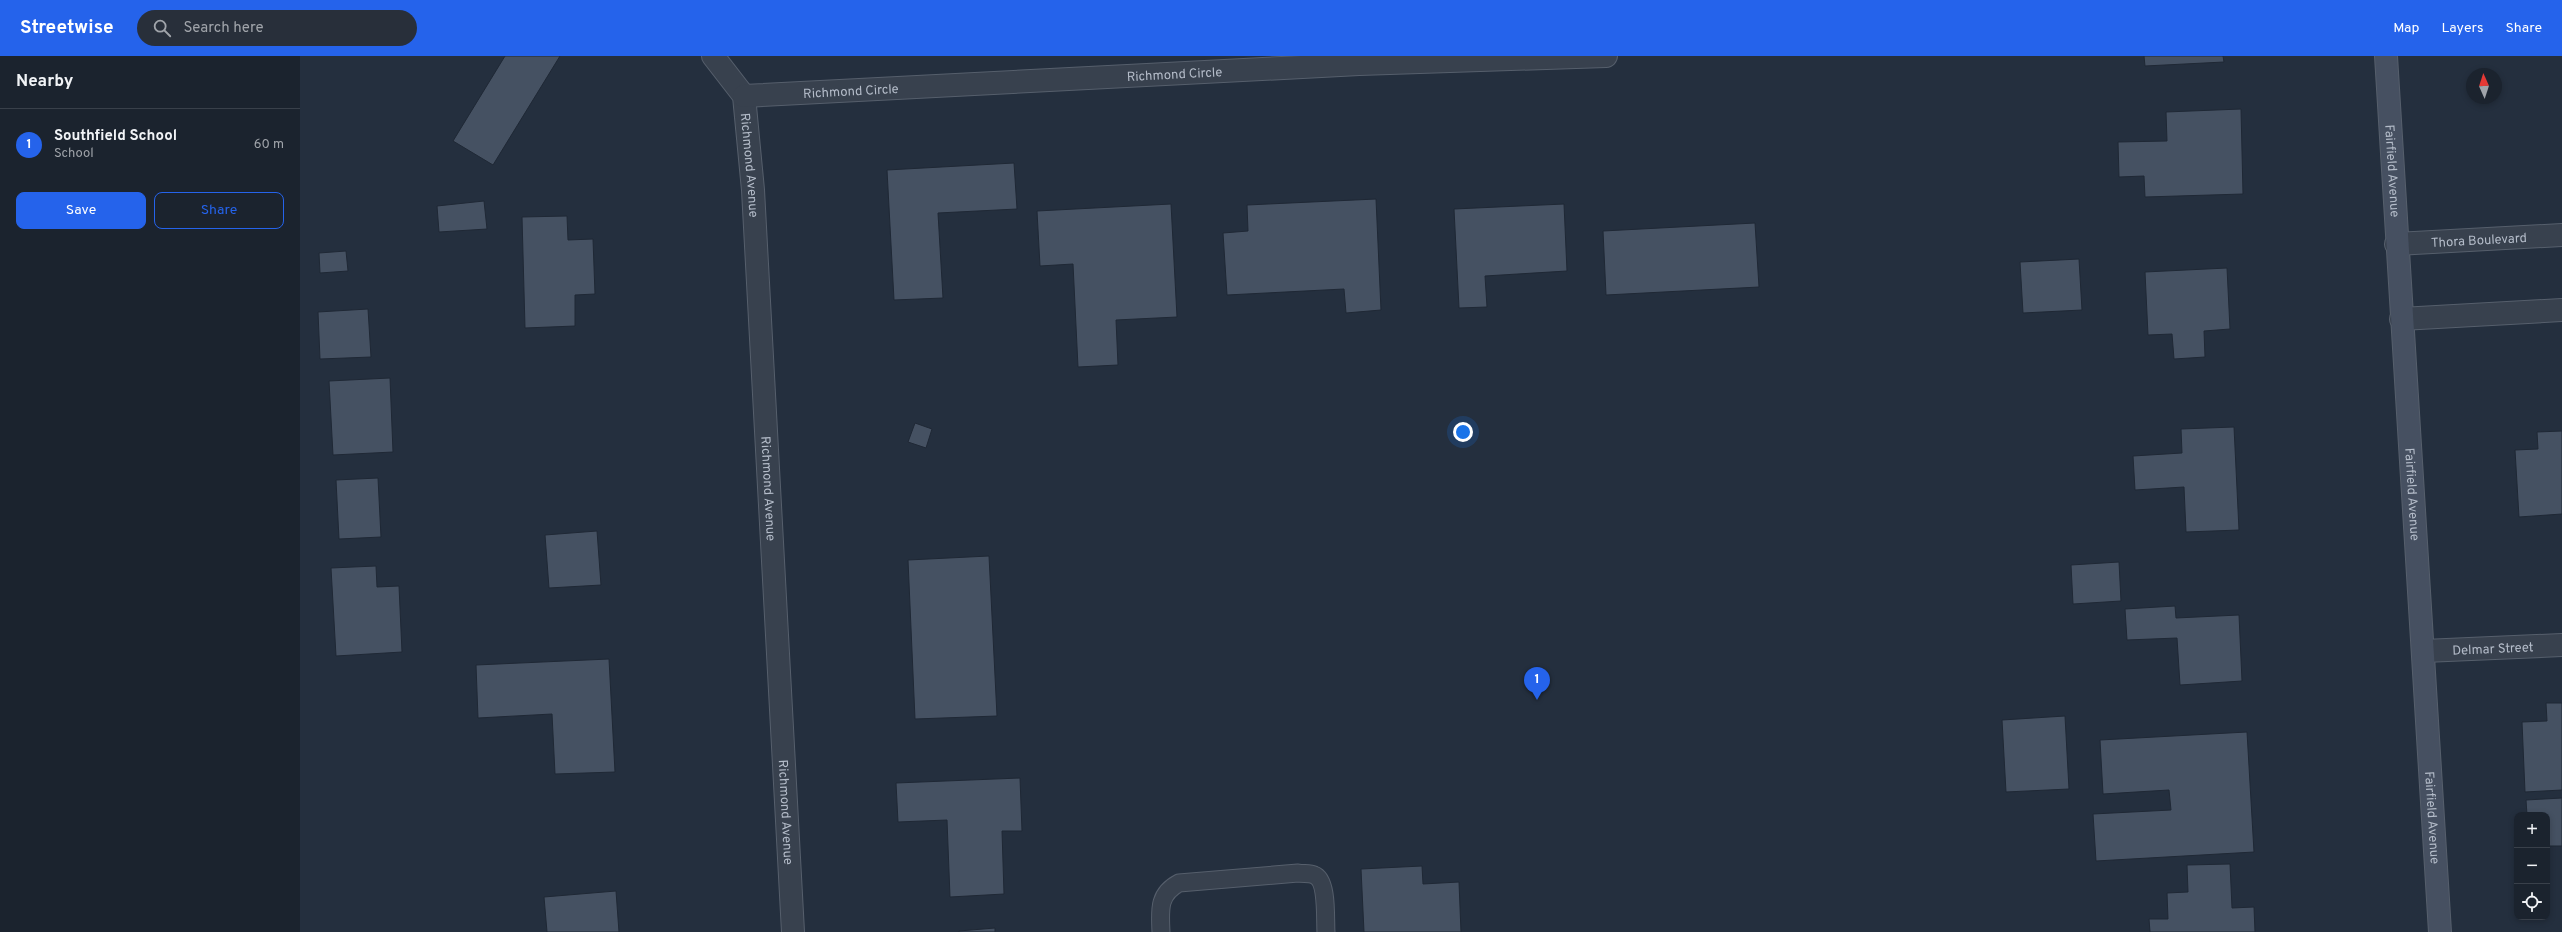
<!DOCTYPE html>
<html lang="en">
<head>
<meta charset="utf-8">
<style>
  body { margin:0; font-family:Overpass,sans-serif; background:#282f3a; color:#f1f3f6 }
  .controls { position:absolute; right:12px; bottom:12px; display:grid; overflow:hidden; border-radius:8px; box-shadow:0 2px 6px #0003 }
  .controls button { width:36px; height:36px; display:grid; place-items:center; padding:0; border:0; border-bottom:1px solid #39404a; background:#1b232e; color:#f1f3f6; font:20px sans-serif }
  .compass { position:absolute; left:2166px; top:12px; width:36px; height:36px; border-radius:50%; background:#1b232e; box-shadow:0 2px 6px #0003; rotate:357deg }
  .you { position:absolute; left:1163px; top:376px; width:14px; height:14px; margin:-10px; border:3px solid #fff; border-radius:50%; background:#1a73e8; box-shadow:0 0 0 6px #1a73e833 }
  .badge { display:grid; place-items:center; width:26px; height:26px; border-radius:50%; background:#2563eb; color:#fff; font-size:13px; font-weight:700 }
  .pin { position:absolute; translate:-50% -33px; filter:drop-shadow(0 1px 2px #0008) }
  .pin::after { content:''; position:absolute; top:21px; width:14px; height:12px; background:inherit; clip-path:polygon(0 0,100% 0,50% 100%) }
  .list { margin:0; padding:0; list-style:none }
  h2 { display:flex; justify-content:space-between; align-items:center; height:52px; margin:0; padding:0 16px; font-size:17px }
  h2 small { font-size:13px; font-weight:400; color:#a0a4aa }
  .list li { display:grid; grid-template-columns:26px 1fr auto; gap:12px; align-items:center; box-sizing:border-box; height:72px; padding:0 16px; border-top:1px solid #39404a }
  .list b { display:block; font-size:15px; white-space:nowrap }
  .list p { margin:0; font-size:13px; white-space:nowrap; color:#a0a4aa }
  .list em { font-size:13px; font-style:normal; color:#a0a4aa }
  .actions { display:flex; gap:8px; padding:12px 16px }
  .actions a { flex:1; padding:9px 0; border:1px solid #2563eb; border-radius:8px; text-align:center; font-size:14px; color:#2563eb }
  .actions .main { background:#2563eb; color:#fff }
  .icon { flex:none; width:22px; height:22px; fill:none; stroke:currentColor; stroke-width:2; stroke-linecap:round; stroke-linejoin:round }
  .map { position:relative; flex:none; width:2262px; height:876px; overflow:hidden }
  header { display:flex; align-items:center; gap:24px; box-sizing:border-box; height:56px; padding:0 20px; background:#2563eb; color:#fff }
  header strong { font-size:19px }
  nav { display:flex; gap:22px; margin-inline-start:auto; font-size:14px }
  .search { width:280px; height:36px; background:#282f3a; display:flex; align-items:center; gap:10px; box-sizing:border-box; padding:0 14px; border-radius:22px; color:#a0a4aa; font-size:15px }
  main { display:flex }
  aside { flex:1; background:#1b232e }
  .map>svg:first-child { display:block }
</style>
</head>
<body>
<header>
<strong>Streetwise</strong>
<div class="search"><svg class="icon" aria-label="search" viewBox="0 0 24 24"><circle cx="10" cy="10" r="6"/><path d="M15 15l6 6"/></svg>Search here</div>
<nav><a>Map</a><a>Layers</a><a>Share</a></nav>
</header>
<main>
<aside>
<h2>Nearby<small></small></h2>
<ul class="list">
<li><span class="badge">1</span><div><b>Southfield School</b><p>School</p></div><em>60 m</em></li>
</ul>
<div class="actions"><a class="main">Save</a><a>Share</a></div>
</aside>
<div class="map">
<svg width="2262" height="876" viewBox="0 0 2262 876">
  <rect width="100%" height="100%" fill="#242f3e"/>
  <path fill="#455162" stroke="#1f2835" d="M205,0H260L193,109L153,85Z
    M1844,0H1923L1924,6L1845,10Z
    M1941,53L1943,138L1845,141L1844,120L1819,121L1818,86L1867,85L1866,56Z
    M714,107L717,153L638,157L643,242L594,244L587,114Z
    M1076,143L1081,254L1046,257L1044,233L927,239L923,177L948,175L947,149Z
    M184,145L187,173L139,176L137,150Z
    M871,148L877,261L816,264L818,309L778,311L773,208L740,210L737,155Z
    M1264,148L1267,215L1185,220L1187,251L1159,252L1154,153Z
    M267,160L268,184L293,183L295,238L275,239V270L225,272L222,161Z
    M1455,167L1459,231L1306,239L1303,175Z
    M46,195L48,215L20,217L19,197Z
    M1779,203L1782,254L1723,257L1720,206Z
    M1927,212L1930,273L1904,275L1905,301L1874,303L1872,278L1848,279L1845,216Z
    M68,253L71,301L20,303L18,256Z
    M90,322L93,396L33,399L29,325Z
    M615,367L632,373L626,392L608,386Z
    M1934,371L1939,474L1886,476L1884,431L1835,434L1833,400L1882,397L1881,373Z
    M2262,375V458L2219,461L2215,394L2238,393L2237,376Z
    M78,422L81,481L39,483L36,424Z
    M297,475L301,529L249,532L245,479Z
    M689,500L697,660L615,663L608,504Z
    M1819,506L1821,545L1773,548L1771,509Z
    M76,510L77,531L99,530L102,596L36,600L31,512Z
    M1875,550L1876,562L1939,559L1942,625L1880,629L1877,582L1827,584L1825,553Z
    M309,603L315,716L255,718L252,658L178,662L176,609Z
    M2246,647H2262V734L2225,736L2222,666L2247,665Z
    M1765,660L1769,733L1706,736L1702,664Z
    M1947,676L1954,796L1796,805L1793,758L1871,754L1869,734L1803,738L1800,684Z
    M720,722L722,775H702L704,838L650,841L647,764L598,766L596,727Z
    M2262,742V790H2247V759H2227L2226,744Z
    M1930,808L1932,852L1954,851L1955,876H1850L1849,863H1868L1867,837L1888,836L1887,809Z
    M1122,810L1123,828L1159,826L1161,876H1064L1061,813Z
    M316,835L319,876H247L244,841Z
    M695,872V876H659V875Z"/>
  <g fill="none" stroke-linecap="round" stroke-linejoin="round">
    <defs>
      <path id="lane" d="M861,876C860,854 858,838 879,827L998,817C1003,818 1010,817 1014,819C1028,824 1025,863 1026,876"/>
      <g id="street">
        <path id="s1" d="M413,0L444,40L453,134L493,876"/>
        <path id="s2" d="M444,40L1059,8L1306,0"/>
        <path id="s3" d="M2096,188L2262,179"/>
        <path d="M2101,263L2262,254"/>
        <path id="s4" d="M2124,595L2262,589"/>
      </g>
      <g id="secondary">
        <path id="s5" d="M2086,0L2140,876"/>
      </g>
    </defs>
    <use href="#lane" stroke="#565f6c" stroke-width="19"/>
    <use href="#street" stroke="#565f6c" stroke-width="24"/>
    <use href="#secondary" stroke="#565f6c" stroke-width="24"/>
    <use href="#lane" stroke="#38414e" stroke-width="17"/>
    <use href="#street" stroke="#38414e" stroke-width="22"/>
    <use href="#secondary" stroke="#465061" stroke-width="22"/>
  </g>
  <g text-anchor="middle" stroke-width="3" stroke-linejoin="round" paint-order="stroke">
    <g font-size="13" fill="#b4bcc9" stroke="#1d2633">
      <text dy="5" stroke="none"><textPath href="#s2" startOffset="431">Richmond Circle</textPath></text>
      <text dy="5" stroke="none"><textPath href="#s2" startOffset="107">Richmond Circle</textPath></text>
      <text dy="5" stroke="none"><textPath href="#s1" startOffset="120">Richmond Avenue</textPath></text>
      <text dy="5" stroke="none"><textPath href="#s5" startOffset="115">Fairfield Avenue</textPath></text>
      <text dy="5" stroke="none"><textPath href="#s3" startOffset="83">Thora Boulevard</textPath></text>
      <text dy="5" stroke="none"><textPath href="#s1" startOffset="444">Richmond Avenue</textPath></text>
      <text dy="5" stroke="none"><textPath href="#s5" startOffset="439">Fairfield Avenue</textPath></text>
      <text dy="5" stroke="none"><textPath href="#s4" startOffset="69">Delmar Street</textPath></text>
      <text dy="5" stroke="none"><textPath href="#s1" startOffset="768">Richmond Avenue</textPath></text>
      <text dy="5" stroke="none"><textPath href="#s5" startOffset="763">Fairfield Avenue</textPath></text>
    </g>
  </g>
</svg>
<div class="controls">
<button>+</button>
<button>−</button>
<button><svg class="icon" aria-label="locate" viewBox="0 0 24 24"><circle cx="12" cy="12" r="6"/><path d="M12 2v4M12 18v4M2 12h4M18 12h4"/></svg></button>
</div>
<svg class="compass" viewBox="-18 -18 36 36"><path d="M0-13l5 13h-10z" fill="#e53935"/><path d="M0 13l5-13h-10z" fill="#a0a4aa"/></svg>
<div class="you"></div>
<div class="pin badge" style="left:1237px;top:644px">1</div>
</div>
</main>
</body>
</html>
